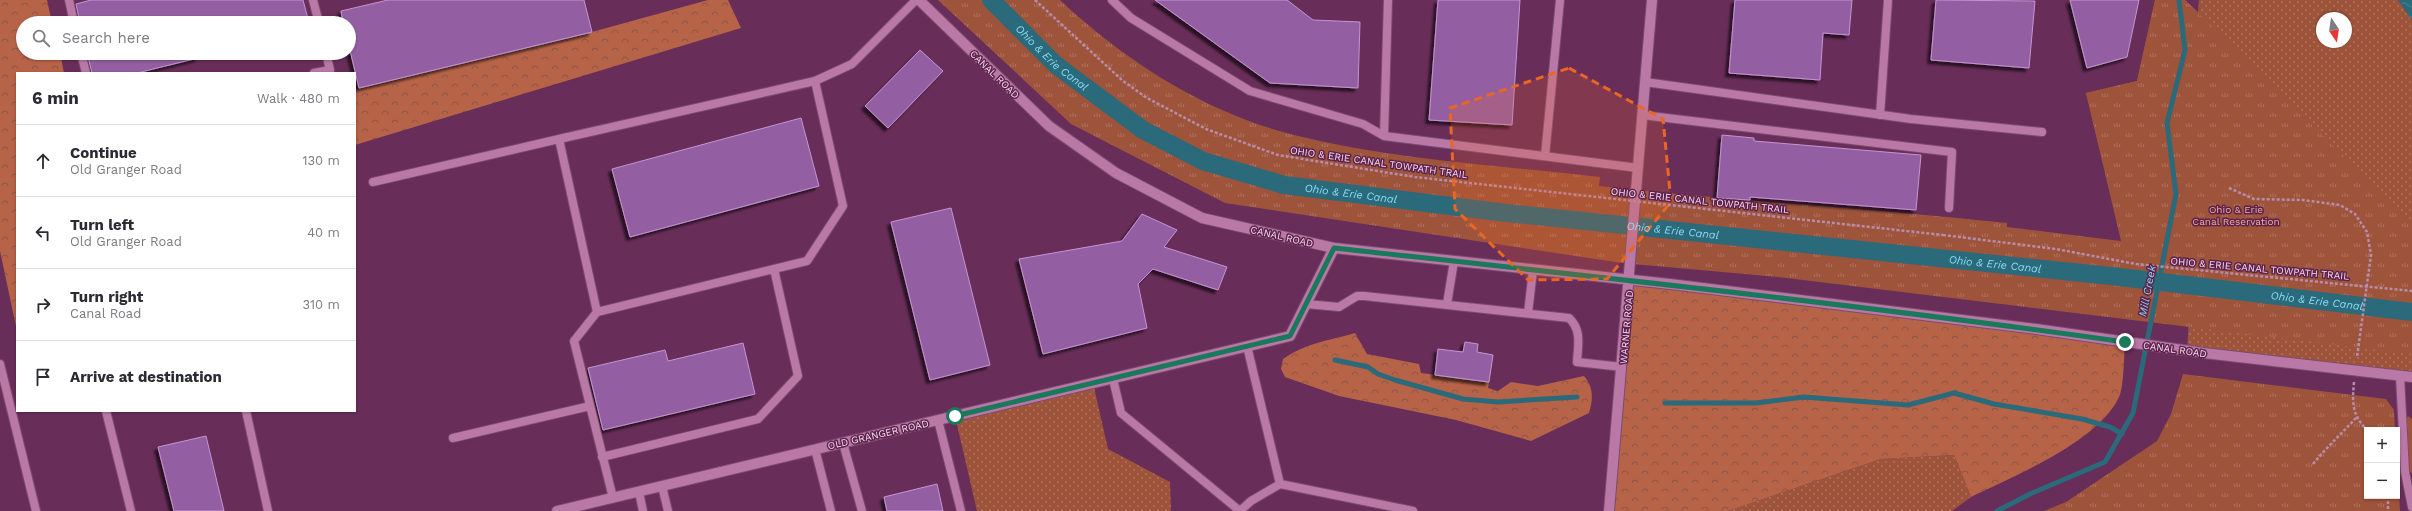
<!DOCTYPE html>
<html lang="en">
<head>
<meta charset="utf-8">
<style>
  body { margin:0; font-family:"Work Sans",sans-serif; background:#f7f7f7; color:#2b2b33 }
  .controls { position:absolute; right:12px; bottom:12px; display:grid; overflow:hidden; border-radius:0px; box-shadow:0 1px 3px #0004 }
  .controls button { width:36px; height:36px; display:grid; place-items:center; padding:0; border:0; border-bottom:1px solid #e1e1e2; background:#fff; color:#2b2b33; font:20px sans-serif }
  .compass { position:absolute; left:2316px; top:12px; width:36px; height:36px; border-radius:50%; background:#fff; box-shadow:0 1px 3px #0004; rotate:167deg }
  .stop { position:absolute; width:12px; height:12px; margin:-9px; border:3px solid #19795b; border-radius:50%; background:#fff }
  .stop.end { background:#19795b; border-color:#fff; box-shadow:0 1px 4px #0008 }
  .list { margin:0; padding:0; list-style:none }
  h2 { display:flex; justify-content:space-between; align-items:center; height:52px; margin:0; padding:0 16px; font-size:17px }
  h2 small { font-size:13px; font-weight:400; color:#7c7c81 }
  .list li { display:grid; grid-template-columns:26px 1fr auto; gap:12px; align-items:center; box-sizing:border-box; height:72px; padding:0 16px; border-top:1px solid #e1e1e2 }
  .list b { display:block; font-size:15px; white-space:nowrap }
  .list p { margin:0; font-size:13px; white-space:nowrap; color:#7c7c81 }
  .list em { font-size:13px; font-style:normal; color:#7c7c81 }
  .icon { flex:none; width:22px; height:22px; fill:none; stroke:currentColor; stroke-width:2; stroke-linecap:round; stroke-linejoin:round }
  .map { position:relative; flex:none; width:2412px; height:511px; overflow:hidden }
  .search { position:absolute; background:#fff; box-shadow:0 1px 3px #0004; left:16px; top:16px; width:340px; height:44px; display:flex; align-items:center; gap:10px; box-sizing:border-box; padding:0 14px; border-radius:22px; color:#7c7c81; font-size:15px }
  .panel { position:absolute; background:#fff; box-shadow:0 1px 3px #0004; left:16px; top:72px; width:340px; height:340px; border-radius:0px }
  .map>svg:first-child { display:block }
</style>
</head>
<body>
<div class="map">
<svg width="2412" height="511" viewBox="0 0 2412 511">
  <defs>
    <pattern id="grass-dots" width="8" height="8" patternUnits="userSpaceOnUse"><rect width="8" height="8" fill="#9e533b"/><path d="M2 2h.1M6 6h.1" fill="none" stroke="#b17361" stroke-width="1.8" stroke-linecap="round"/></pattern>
    <pattern id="forest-crowns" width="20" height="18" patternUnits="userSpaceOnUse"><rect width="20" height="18" fill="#b76348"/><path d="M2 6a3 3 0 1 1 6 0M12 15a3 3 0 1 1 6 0" fill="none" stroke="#8c5648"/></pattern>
    <pattern id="park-tufts" width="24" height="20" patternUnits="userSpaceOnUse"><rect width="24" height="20" fill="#9e533b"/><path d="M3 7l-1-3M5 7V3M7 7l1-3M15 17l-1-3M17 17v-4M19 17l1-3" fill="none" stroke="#b17361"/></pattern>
    <pattern id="water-waves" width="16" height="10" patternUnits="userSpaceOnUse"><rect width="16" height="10" fill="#2a6a7b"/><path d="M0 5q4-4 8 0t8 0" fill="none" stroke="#4a7f8e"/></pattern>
    <filter id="shadow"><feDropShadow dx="-3.5" dy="3.5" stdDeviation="1" flood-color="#0009"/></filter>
  </defs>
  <rect width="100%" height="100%" fill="#682d59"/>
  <path fill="url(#grass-dots)" fill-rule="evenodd" d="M2155,0H2185L2198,12L2199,0H2398L2412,20V377L2187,351L2192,271L2122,241L2086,93L2137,81ZM2322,18H2346V42H2322Z
    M1093,383L1108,449L1170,482L1171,511H977L955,416Z
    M1954,455L1971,497L1952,511H1728L1881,459Z"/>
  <path fill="url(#forest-crowns)" d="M0,0H47L52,23H23V53H60L64,73H17V331L0,251Z
    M708,0H728L741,28L355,145V89L592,32Z
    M1630,280L2125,342C2124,354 2124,388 2119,397C2098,442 2014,476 1971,497L1954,455L1881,459L1728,511H1609Z
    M1355,333L1367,354L1419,364L1421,373L1489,382L1488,388L1498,391L1511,382L1538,386L1584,376C1594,388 1593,399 1589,413L1531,441L1456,420L1339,396L1285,377L1281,369L1283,359C1308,342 1328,341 1355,333Z"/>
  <path fill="url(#park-tufts)" d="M938,0H1060C1125,61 1206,113 1294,135C1393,160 1498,165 1600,177L1599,186C1735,201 1871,208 2007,223V227L2121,241L2086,93L2137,81L2155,0H2185L2412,223V354L1778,277L1622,263L1225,203L1071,124Z
    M2183,374L2386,399L2394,410L2395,430H2367V496H2397V462L2400,511H2044L2066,502L2157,441L2171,414Z
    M2408,416L2412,419V473L2407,470L2404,421Z"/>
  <path fill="url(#water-waves)" d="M2398,0H2412V20Z"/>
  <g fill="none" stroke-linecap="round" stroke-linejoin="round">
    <path stroke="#2a6a7b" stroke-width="5" d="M1335,360L1368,367L1378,374L1395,380L1463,399L1498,402L1577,397
      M1665,403H1756L1804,397L1908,405L1954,393L1994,404L2082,419L2110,427L2122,434
      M1997,511L2030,494L2105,462L2133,413L2176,194L2167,123L2185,50L2179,0"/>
    <path stroke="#2a6a7b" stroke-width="18" id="s1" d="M991,0L1056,65L1143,130L1203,161L1284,185L1498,212L2120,277L2412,312"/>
  </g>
  <path fill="#935fa2" stroke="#c595d2" filter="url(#shadow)" d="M91,0H303L308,19L292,23H80L76,4Z
    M388,0H584L592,32L359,88L349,46V23H343L341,11Z
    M1155,0H1287L1313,20L1360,22L1358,88L1270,83Z
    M1438,0H1520L1512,125L1429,120Z
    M1735,0H1852L1849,35L1823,33L1820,80L1729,73Z
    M1936,0L2035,1L2029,68L1931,60Z
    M2070,0H2139L2127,57L2087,68Z
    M920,50L943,71L888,128L865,106Z
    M87,53H198V58L137,73H92Z
    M801,118L819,186L630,237L612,169Z
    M1722,135L1754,138V141L1921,155L1916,210L1750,197V200L1717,198Z
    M951,208L990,365L930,380L891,222Z
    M1142,214L1177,230L1164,247L1227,267L1218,290L1153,269L1138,284L1147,328L1043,354L1019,259L1122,241Z
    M1465,342L1478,344L1477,352L1493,355L1489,382L1435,375L1438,349L1463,352Z
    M743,343L755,394L603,430L588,368L665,350L668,361Z
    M206,436L224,511H174L158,447Z
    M937,484L943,511H887L884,497Z"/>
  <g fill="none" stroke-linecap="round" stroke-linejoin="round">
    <defs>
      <path id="lane" d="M69,0L74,23
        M313,0L319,23
        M1112,0L1131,18L1250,91L1363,124L1384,136L1638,168
        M81,53L86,73
        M314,73L330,70L326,53
        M815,81L843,206L807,261L597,312L559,139L815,81L852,64L916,0
        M1645,82L1911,119L2042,132
        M1642,115L1952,152L1949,208
        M1880,115L1888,0
        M1384,136L1388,0
        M1545,156L1560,0
        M373,182L559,139
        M1306,304L1339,307L1357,296H1364L1569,318C1582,330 1578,345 1577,362L1622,367
        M1447,304L1454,261
        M597,312L574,341L613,498
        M1528,313L1533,270
        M1247,346L1280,484
        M0,364L36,511
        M2400,376L2405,472L2412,507
        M1113,379L1121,413L1240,511
        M106,411L131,511
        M246,411L268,511
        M938,420L961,511
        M453,438L590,406
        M843,443L862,511
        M815,449L831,511
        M602,457L758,419L798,376L774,269
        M662,486L668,511
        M639,492L643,511
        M1240,511L1251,501L1280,484L1413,511"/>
      <path id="street" d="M557,511L1290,336L1334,248"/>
      <path id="secondary" d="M919,0L1049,126L1116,173L1202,218L1334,248L1670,284L2036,329L2204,353L2412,377
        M1609,511L1652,0"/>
    </defs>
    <use href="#lane" stroke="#7c4b6f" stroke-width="10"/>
    <use href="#street" stroke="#7c4b6f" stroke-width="12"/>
    <use href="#secondary" stroke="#7c4b6f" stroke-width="12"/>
    <path stroke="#b88dac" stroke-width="2.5" stroke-dasharray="3 2" stroke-linecap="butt" d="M1035,0L1123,81L1147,98L1206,129L1278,155L1365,169
      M2229,188L2254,199L2303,200L2340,205L2355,214L2367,232L2371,255L2357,357
      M1943,235L2056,249L2136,264L2412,291
      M2354,382C2352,403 2352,415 2367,430
      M2313,464C2327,447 2342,433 2356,418
      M2388,496V511"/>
    <use href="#lane" stroke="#ba78a6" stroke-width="8"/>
    <use href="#street" stroke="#ba78a6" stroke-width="10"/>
    <use href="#secondary" stroke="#ba78a6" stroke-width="10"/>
    <path stroke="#b88dac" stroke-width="2.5" stroke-dasharray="3 2" stroke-linecap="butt" d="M1365,169L1415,177L1943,235"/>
  </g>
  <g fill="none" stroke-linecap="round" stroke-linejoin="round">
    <path stroke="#19795b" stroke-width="5" d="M955,416L1290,336L1334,248C1598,277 1862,305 2125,342"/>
  </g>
  <path fill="#ea6623" fill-opacity="0.2" stroke="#ea6623" stroke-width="3" stroke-dasharray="8 5" stroke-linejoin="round" d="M1569,68L1663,119L1671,202L1607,279L1528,280L1455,209L1450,108Z"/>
  <g text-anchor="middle" stroke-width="3" stroke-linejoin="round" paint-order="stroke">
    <g font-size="10" fill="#fbdef1" stroke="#5c224d">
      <text transform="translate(995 74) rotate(44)" y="4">CANAL ROAD</text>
      <text transform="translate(1379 162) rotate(8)" y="4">OHIO &amp; ERIE CANAL TOWPATH TRAIL</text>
      <text transform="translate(1700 200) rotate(6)" y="4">OHIO &amp; ERIE CANAL TOWPATH TRAIL</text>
      <text transform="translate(1282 236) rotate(13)" y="4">CANAL ROAD</text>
      <text transform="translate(2260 268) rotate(5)" y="4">OHIO &amp; ERIE CANAL TOWPATH TRAIL</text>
      <text transform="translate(1626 327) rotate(-85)" y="4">WARNER ROAD</text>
      <text transform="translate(2175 349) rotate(8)" y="4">CANAL ROAD</text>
      <text transform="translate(878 434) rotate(-13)" y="4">OLD GRANGER ROAD</text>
    </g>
    <g font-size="10" fill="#f2ad97" stroke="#5c224d">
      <text x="2236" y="213">Ohio &amp; Erie<tspan x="2236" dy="12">Canal Reservation</tspan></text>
    </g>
    <g font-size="11" font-style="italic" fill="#89dcf5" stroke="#5c224d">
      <text dy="4" stroke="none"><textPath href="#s1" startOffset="84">Ohio &amp; Erie Canal</textPath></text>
      <text dy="4" stroke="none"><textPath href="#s1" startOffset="420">Ohio &amp; Erie Canal</textPath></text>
      <text dy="4" stroke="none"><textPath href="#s1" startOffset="744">Ohio &amp; Erie Canal</textPath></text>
      <text dy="4" stroke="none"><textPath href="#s1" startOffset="1068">Ohio &amp; Erie Canal</textPath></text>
      <text transform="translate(2147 291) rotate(-79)" y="4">Mill Creek</text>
      <text dy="4" stroke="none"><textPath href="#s1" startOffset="1392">Ohio &amp; Erie Canal</textPath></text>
    </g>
  </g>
</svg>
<div class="controls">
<button>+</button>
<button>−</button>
</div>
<svg class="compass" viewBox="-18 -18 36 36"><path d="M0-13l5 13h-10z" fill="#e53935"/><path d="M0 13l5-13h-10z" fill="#7c7c81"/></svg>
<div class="stop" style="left:955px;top:416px"></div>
<div class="stop end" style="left:2125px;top:342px"></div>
<div class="search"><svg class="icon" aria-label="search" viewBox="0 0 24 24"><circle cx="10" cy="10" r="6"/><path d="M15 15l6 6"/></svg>Search here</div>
<section class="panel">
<h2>6 min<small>Walk · 480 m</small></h2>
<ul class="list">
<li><svg class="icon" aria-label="ahead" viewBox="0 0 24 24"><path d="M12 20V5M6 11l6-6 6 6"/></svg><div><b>Continue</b><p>Old Granger Road</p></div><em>130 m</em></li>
<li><svg class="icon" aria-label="left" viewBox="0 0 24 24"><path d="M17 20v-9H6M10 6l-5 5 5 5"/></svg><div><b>Turn left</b><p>Old Granger Road</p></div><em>40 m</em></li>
<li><svg class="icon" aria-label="right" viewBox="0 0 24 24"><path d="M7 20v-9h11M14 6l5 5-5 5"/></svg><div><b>Turn right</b><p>Canal Road</p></div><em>310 m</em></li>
<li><svg class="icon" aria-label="arrive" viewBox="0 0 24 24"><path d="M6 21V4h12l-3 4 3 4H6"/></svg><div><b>Arrive at destination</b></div></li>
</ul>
</section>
</div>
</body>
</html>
